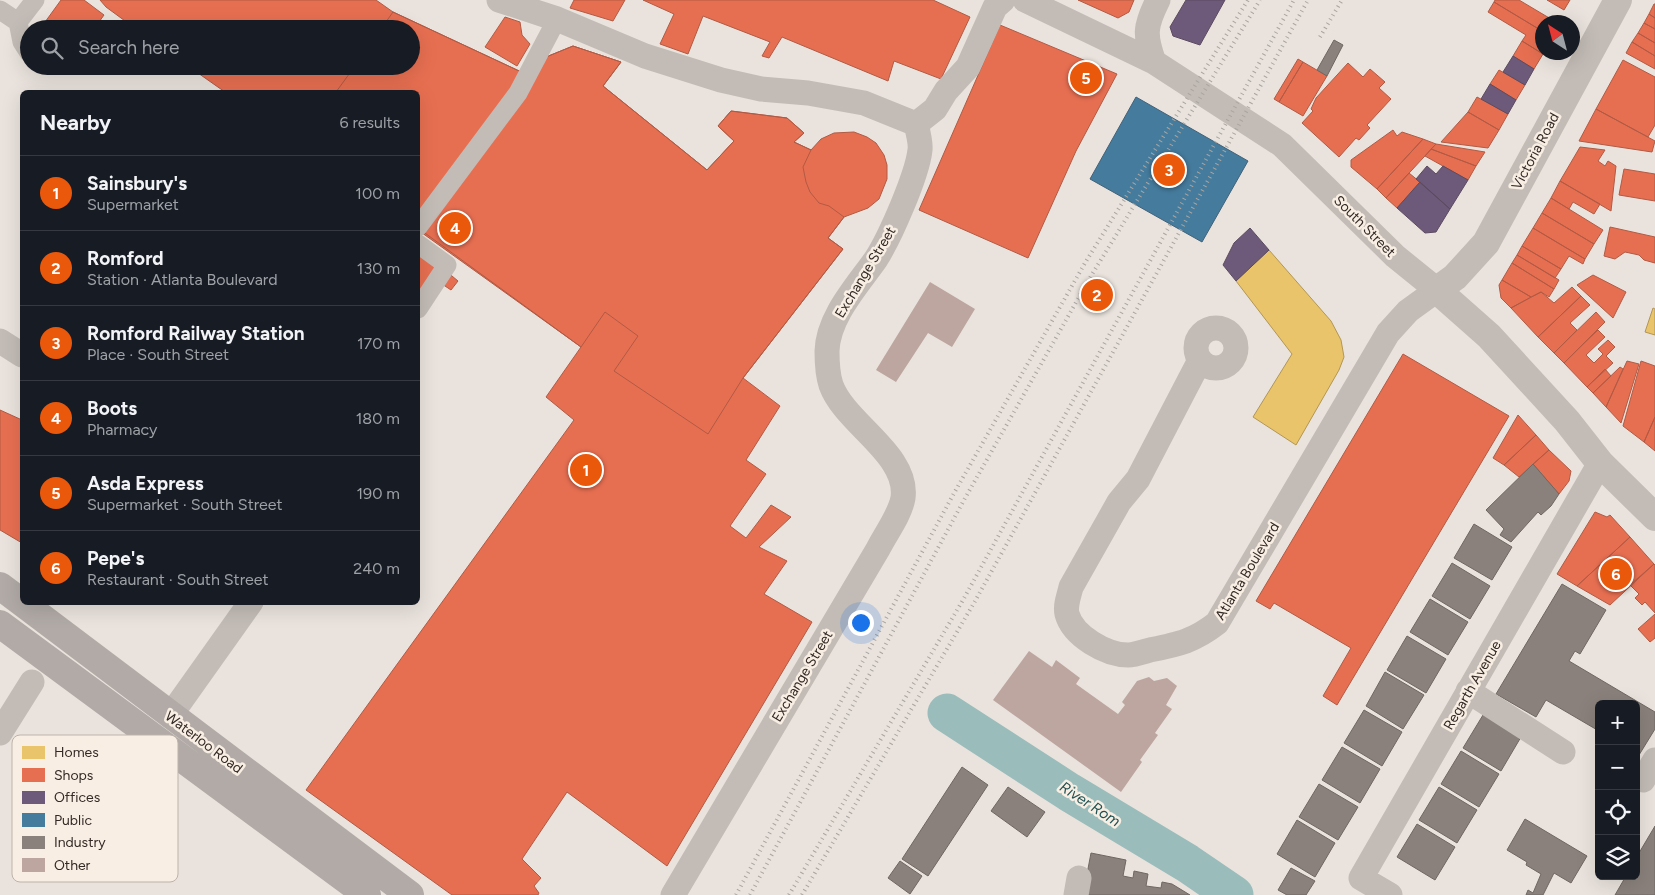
<!DOCTYPE html>
<html lang="en">
<head>
<meta charset="utf-8">
<style>
  body { margin:0; font-family:Figtree,sans-serif; background:#20242c; color:#f1f3f6 }
  .controls { position:absolute; right:15px; bottom:15px; display:grid; overflow:hidden; border-radius:8px; box-shadow:0 5px 20px #0002 }
  .controls button { width:45px; height:45px; display:grid; place-items:center; padding:0; border:0; border-bottom:1px solid #363941; background:#171b24; color:#f1f3f6; font:25px sans-serif }
  .compass { position:absolute; left:1535px; top:15px; width:45px; height:45px; border-radius:50%; background:#171b24; box-shadow:0 5px 20px #0002; rotate:324deg }
  .you { position:absolute; left:860px; top:622px; width:18px; height:18px; margin:-12px; border:4px solid #fff; border-radius:50%; background:#1a73e8; box-shadow:0 0 0 8px #1a73e833 }
  .badge { display:grid; place-items:center; width:32px; height:32px; border-radius:50%; background:#ea580c; color:#fff; font-size:16px; font-weight:700 }
  .pin { position:absolute; translate:-50% -50%; border:2px solid #fff; box-shadow:0 1px 5px #0006 }
  .list { margin:0; padding:0; list-style:none }
  h2 { display:flex; justify-content:space-between; align-items:center; height:65px; margin:0; padding:0 20px; font-size:21px }
  h2 small { font-size:16px; font-weight:400; color:#9ea1a6 }
  .list li { display:grid; grid-template-columns:32px 1fr auto; gap:15px; align-items:center; box-sizing:border-box; height:75px; padding:0 20px; border-top:1px solid #363941 }
  .list b { display:block; font-size:19px; white-space:nowrap }
  .list p { margin:0; font-size:16px; white-space:nowrap; color:#9ea1a6 }
  .list em { font-size:16px; font-style:normal; color:#9ea1a6 }
  .icon { flex:none; width:28px; height:28px; fill:none; stroke:currentColor; stroke-width:2; stroke-linecap:round; stroke-linejoin:round }
  .map { position:relative; flex:none; width:1655px; height:895px; overflow:hidden }
  .search { position:absolute; background:#171b24; box-shadow:0 5px 20px #0002; left:20px; top:20px; width:400px; height:55px; display:flex; align-items:center; gap:12px; box-sizing:border-box; padding:0 18px; border-radius:28px; color:#9ea1a6; font-size:19px }
  .panel { position:absolute; background:#171b24; box-shadow:0 5px 20px #0002; left:20px; top:90px; width:400px; height:515px; border-radius:8px }
  .map>svg:first-child { display:block }
</style>
</head>
<body>
<div class="map">
<svg width="1655" height="895" viewBox="0 0 1655 895">
  <rect width="100%" height="100%" fill="#eae3dd"/>
  <path fill="#e9c46a" stroke="#b29655" d="M1269,250L1331,321L1341,340L1344,357L1339,370L1296,445L1253,417L1292,354L1236,281Z
    M1653,308L1655,309V335L1645,332Z"/>
  <path fill="#e76f51" stroke="#b15a44" d="M61,0H84L104,15L94,29H40Z
    M100,0H376L393,12L532,77L546,57L573,46L621,62L603,86L707,170L734,141L718,126L731,111L787,118L804,133L794,142L811,150L821,139L834,133L854,132L867,137L876,143L884,155L887,165V179L879,199L868,208L844,217L828,238L843,249L743,378L780,406L746,460L766,474L730,526L746,538L771,505L791,517L759,547L787,561L764,594L812,622L667,866L567,792L522,859L541,878L534,886L539,893L538,895H452L306,790L574,420L546,397L581,347L418,230V92H225L188,66H411V29H136L106,7Z
    M574,0H625L613,21L570,8Z
    M643,0H933L970,17L941,79L894,61L888,81L782,37L769,58L762,56L770,42L703,16L688,54L660,44L674,14Z
    M1078,0H1134L1129,12L1118,18Z
    M1495,0H1519L1556,22H1542V31L1494,2Z
    M1547,0H1570L1564,10Z
    M1494,2L1542,31L1543,54L1522,41L1526,35L1488,12Z
    M1654,4H1655V18L1649,14Z
    M393,12L532,77L546,57L573,46L621,62L603,86L707,170L734,141L718,126L731,111L787,118L804,133L794,142L811,150L803,167L806,182L810,192L819,203L829,206L844,217L828,238L843,249L743,378L708,434L614,371L638,336L605,312L581,347L418,228V92H336L355,66H411V29H381Z
    M1649,14L1655,18V29L1644,23Z
    M505,17L520,22L522,35L530,44L517,66L485,47Z
    M1644,23L1655,29V43L1638,33Z
    M1000,25L1117,74L1076,151L1028,258L919,210Z
    M1638,33L1655,43V56L1632,42Z
    M1522,41L1543,54L1534,69L1513,56Z
    M1632,42L1655,56V69L1626,53Z
    M1298,59L1303,62L1279,102L1274,99Z
    M1623,60L1655,77V125L1648,137L1596,109Z
    M1303,62L1327,76L1303,116L1279,102Z
    M1348,63L1363,77L1370,69L1385,82L1379,88L1391,99L1367,125L1370,128L1359,140L1356,138L1339,157L1302,123L1313,111L1311,109L1316,98Z
    M1499,70L1525,85L1516,100L1490,84Z
    M1477,97L1508,114L1499,130L1468,112Z
    M1596,109L1655,141L1652,152L1579,141Z
    M1468,112L1499,130L1488,148L1441,142Z
    M1393,130L1397,136L1402,132L1423,139L1377,189L1351,167V160Z
    M1423,139L1436,144L1386,198L1377,189Z
    M1436,144L1485,152L1476,166L1431,149Z
    M1580,147L1605,150L1598,161L1605,166L1608,161L1616,166L1611,211L1560,181Z
    M1431,149L1476,166L1468,180L1425,156Z
    M1624,169L1655,174V201L1619,195Z
    M1409,173L1420,182L1397,208L1386,198Z
    M1560,181L1600,204L1594,214L1573,202L1569,209L1551,198Z
    M1551,198L1603,230L1594,244L1542,213Z
    M1542,213L1594,244L1585,259L1533,228Z
    M1610,227L1655,237V263L1644,260L1639,255L1625,252L1615,259L1604,256Z
    M1533,228L1585,259L1583,264L1569,256L1561,269L1522,246Z
    M1522,246L1561,269L1555,278L1517,255Z
    M418,250L440,266L418,301Z
    M1517,255L1559,280L1554,289L1512,263Z
    M1512,263L1554,289L1549,297L1541,292L1531,297L1502,280Z
    M446,271L458,281L451,290L439,282Z
    M1593,275L1626,292L1613,318L1577,285Z
    M1502,280L1531,297L1511,308L1501,298L1499,285Z
    M1572,287L1581,296L1538,337L1511,308L1541,292L1554,303Z
    M1581,296L1590,305L1570,323L1577,330L1554,353L1538,337Z
    M1596,312L1605,322L1564,363L1554,353Z
    M1598,330L1605,337L1586,355L1594,363L1603,354L1598,349L1608,340L1615,347L1606,356L1613,363L1587,387L1564,363Z
    M1403,354L1509,416L1337,705L1323,696L1351,648L1274,603L1270,609L1256,601Z
    M1627,361L1639,364L1621,423L1606,407Z
    M1641,361L1655,366V417L1644,442L1623,426Z
    M1620,367L1623,369L1606,407L1593,393Z
    M1605,369L1611,376L1593,393L1587,387Z
    M0,410L22,420V543L0,530Z
    M1518,415L1536,435L1504,465L1493,458Z
    M1655,417V451L1644,442Z
    M1536,435L1549,450L1519,477L1504,465Z
    M1549,450L1571,471L1569,481L1559,494L1533,464Z
    M1595,512L1607,517L1610,515L1630,537L1577,586L1557,574Z
    M1630,537L1654,564L1610,605L1577,586Z
    M1654,564L1655,565V613L1645,602L1642,605L1635,598L1639,594L1630,585Z
    M1655,614V638L1650,642L1638,629Z"/>
  <path fill="#6d597a" stroke="#5c4b60" d="M1186,0H1225L1200,45L1173,36L1170,27Z
    M1513,56L1534,69L1525,85L1503,72Z
    M1490,84L1516,100L1508,114L1481,99Z
    M1427,166L1436,174L1443,166L1468,180L1450,209L1416,179Z
    M1420,182L1450,209L1436,232L1425,233L1397,208Z
    M1250,228L1269,250L1236,281L1223,265L1234,243Z"/>
  <path fill="#457b9d" stroke="#406279" d="M1136,97L1248,161L1202,242L1090,179Z"/>
  <path fill="#8a817c" stroke="#706762" d="M1334,40L1343,45L1327,76L1317,70Z
    M1533,464L1559,494L1551,506L1541,515L1538,512L1511,542L1500,535L1504,529L1486,510Z
    M1474,524L1512,547L1492,580L1454,558Z
    M1452,563L1490,586L1470,619L1432,596Z
    M1562,584L1606,610L1580,654L1575,651L1569,661L1655,712V729L1639,755L1636,753V704H1599V731L1546,700L1536,717L1496,694Z
    M1430,599L1468,622L1448,655L1410,632Z
    M1407,636L1446,659L1426,693L1387,670Z
    M1385,672L1424,695L1403,729L1366,706Z
    M1364,710L1402,732L1382,766L1344,743Z
    M1483,715L1521,737L1501,771L1463,748Z
    M1342,747L1380,769L1360,803L1322,780Z
    M1461,751L1499,774L1479,807L1441,784Z
    M962,767L988,785L928,876L902,859Z
    M1319,784L1358,807L1338,840L1299,817Z
    M1008,787L1045,812L1027,837L991,811Z
    M1439,787L1477,810L1457,843L1419,820Z
    M1525,819L1587,856L1571,883L1554,873L1543,895H1526L1528,890L1533,893L1541,874L1526,865L1527,862L1507,850Z
    M1297,820L1335,843L1315,877L1277,854Z
    M1417,824L1455,847L1435,880L1397,857Z
    M1655,826V895H1615L1626,876H1636V858Z
    M1091,853L1126,860L1123,876L1133,878L1134,871L1148,874L1146,886L1161,888L1162,882L1172,884L1190,895H1083Z
    M900,861L922,876L910,894L888,878Z
    M1291,868L1315,881L1306,895H1287L1278,890Z"/>
  <g fill="none" stroke-linecap="round" stroke-linejoin="round">
    <path stroke="#9abcbb" stroke-width="39" d="M947,713L1069,792L1187,863L1234,895"/>
  </g>
  <path fill="#bda69f" d="M930,282L975,309L952,347L928,333L896,382L876,370Z
    M1029,651L1052,667L1056,660L1080,678L1076,684L1118,714L1125,705L1122,702L1137,681L1149,677L1154,681L1167,678L1177,686L1166,705L1172,709L1155,733L1158,735L1140,760L1142,762L1121,792L993,700Z"/>
  <g fill="none" stroke-linecap="round" stroke-linejoin="round">
    <path stroke="#c3bcb6" stroke-width="19" d="M0,10L18,22L35,0
      M18,22L22,42L29,53
      M418,227L518,93L557,19
      M418,244L447,265L418,309"/>
    <path stroke="#c3bcb6" stroke-width="25" d="M499,0L557,19L645,56L721,80L761,89L808,93L864,103L916,124
      M1025,0L1154,62L1282,145L1395,256L1437,290L1408,311L1388,333L1217,623C1194,641 1179,644 1150,650C1143,652 1135,655 1128,655C1106,655 1073,636 1067,614C1065,605 1069,596 1071,587L1119,502L1138,479L1200,360
      M1154,62C1144,35 1145,26 1158,0
      M916,124L935,109L946,91L968,67L995,7L1003,0
      M1196 348a20 20 0 1 1 40 0a20 20 0 1 1-40 0Z
      M0,341L22,355
      M1468,691L1563,752
      M170,716L251,602
      M0,733L32,682
      M1643,780L1655,760
      M673,895L878,549C886,533 900,515 903,498C909,454 845,424 831,385C828,376 827,361 827,351C828,317 857,286 876,259C890,237 917,176 920,150C921,143 918,132 916,124
      M1076,895L1079,878
      M1390,895L1361,878L1600,463"/>
    <path stroke="#c3bcb6" stroke-width="28" d="M1618,0L1486,243L1455,277L1437,290L1489,336L1567,421L1600,463L1655,517"/>
    <path stroke="#b1aaa6" stroke-width="28" d="M0,586L410,895
      M0,624L367,895"/>
    <path stroke="#aaa5a1" stroke-width="4" stroke-dasharray="1 4" stroke-linecap="butt" d="M1320,37L1342,0
      M736,895L953,495L1085,263L1248,0
      M750,895L964,500L1091,276L1260,0
      M789,895L963,600L1294,0
      M802,895L974,603L1308,0"/>
  </g>
  <g text-anchor="middle" stroke-width="5" stroke-linejoin="round" paint-order="stroke">
    <g font-size="14" fill="#332925" stroke="#f8eee3">
      <text transform="translate(1535 151) rotate(-62)" y="5">Victoria Road</text>
      <text transform="translate(1365 226) rotate(45)" y="5">South Street</text>
      <text transform="translate(865 272) rotate(-59)" y="5">Exchange Street</text>
      <text transform="translate(1247 571) rotate(-59)" y="5">Atlanta Boulevard</text>
      <text transform="translate(802 676) rotate(-59)" y="5">Exchange Street</text>
      <text transform="translate(1472 685) rotate(-60)" y="5">Regarth Avenue</text>
      <text transform="translate(204 742) rotate(37)" y="5">Waterloo Road</text>
    </g>
    <g font-size="15" font-style="italic" fill="#1d5153" stroke="#f8eee3">
      <text transform="translate(1090 804) rotate(33)" y="5">River Rom</text>
    </g>
  </g>
  <rect x="12" y="735" width="166" height="147" rx="8" fill="#f8eee3" stroke="#bdb3aa" stroke-width="1"/>
  <rect x="22" y="746" width="23" height="13" fill="#e9c46a"/>
  <rect x="22" y="768" width="23" height="14" fill="#e76f51"/>
  <rect x="22" y="791" width="23" height="13" fill="#6d597a"/>
  <rect x="22" y="813" width="23" height="14" fill="#457b9d"/>
  <rect x="22" y="836" width="23" height="13" fill="#8a817c"/>
  <rect x="22" y="858" width="23" height="14" fill="#bda69f"/>
  <g font-size="14" fill="#332925">
    <text x="54" y="757">Homes</text>
    <text x="54" y="780">Shops</text>
    <text x="54" y="802">Offices</text>
    <text x="54" y="825">Public</text>
    <text x="54" y="847">Industry</text>
    <text x="54" y="870">Other</text>
  </g>
</svg>
<div class="controls">
<button>+</button>
<button>−</button>
<button><svg class="icon" aria-label="locate" viewBox="0 0 24 24"><circle cx="12" cy="12" r="6"/><path d="M12 2v4M12 18v4M2 12h4M18 12h4"/></svg></button>
<button><svg class="icon" aria-label="layers" viewBox="0 0 24 24"><path d="M12 4l9 5-9 5-9-5zM3 14l9 5 9-5"/></svg></button>
</div>
<svg class="compass" viewBox="-18 -18 36 36"><path d="M0-13l5 13h-10z" fill="#e53935"/><path d="M0 13l5-13h-10z" fill="#9ea1a6"/></svg>
<div class="you"></div>
<div class="pin badge" style="left:586px;top:470px">1</div>
<div class="pin badge" style="left:1097px;top:295px">2</div>
<div class="pin badge" style="left:1169px;top:170px">3</div>
<div class="pin badge" style="left:455px;top:228px">4</div>
<div class="pin badge" style="left:1086px;top:78px">5</div>
<div class="pin badge" style="left:1616px;top:574px">6</div>
<div class="search"><svg class="icon" aria-label="search" viewBox="0 0 24 24"><circle cx="10" cy="10" r="6"/><path d="M15 15l6 6"/></svg>Search here</div>
<section class="panel">
<h2>Nearby<small>6 results</small></h2>
<ul class="list">
<li><span class="badge">1</span><div><b>Sainsbury's</b><p>Supermarket</p></div><em>100 m</em></li>
<li><span class="badge">2</span><div><b>Romford</b><p>Station · Atlanta Boulevard</p></div><em>130 m</em></li>
<li><span class="badge">3</span><div><b>Romford Railway Station</b><p>Place · South Street</p></div><em>170 m</em></li>
<li><span class="badge">4</span><div><b>Boots</b><p>Pharmacy</p></div><em>180 m</em></li>
<li><span class="badge">5</span><div><b>Asda Express</b><p>Supermarket · South Street</p></div><em>190 m</em></li>
<li><span class="badge">6</span><div><b>Pepe's</b><p>Restaurant · South Street</p></div><em>240 m</em></li>
</ul>
</section>
</div>
</body>
</html>
